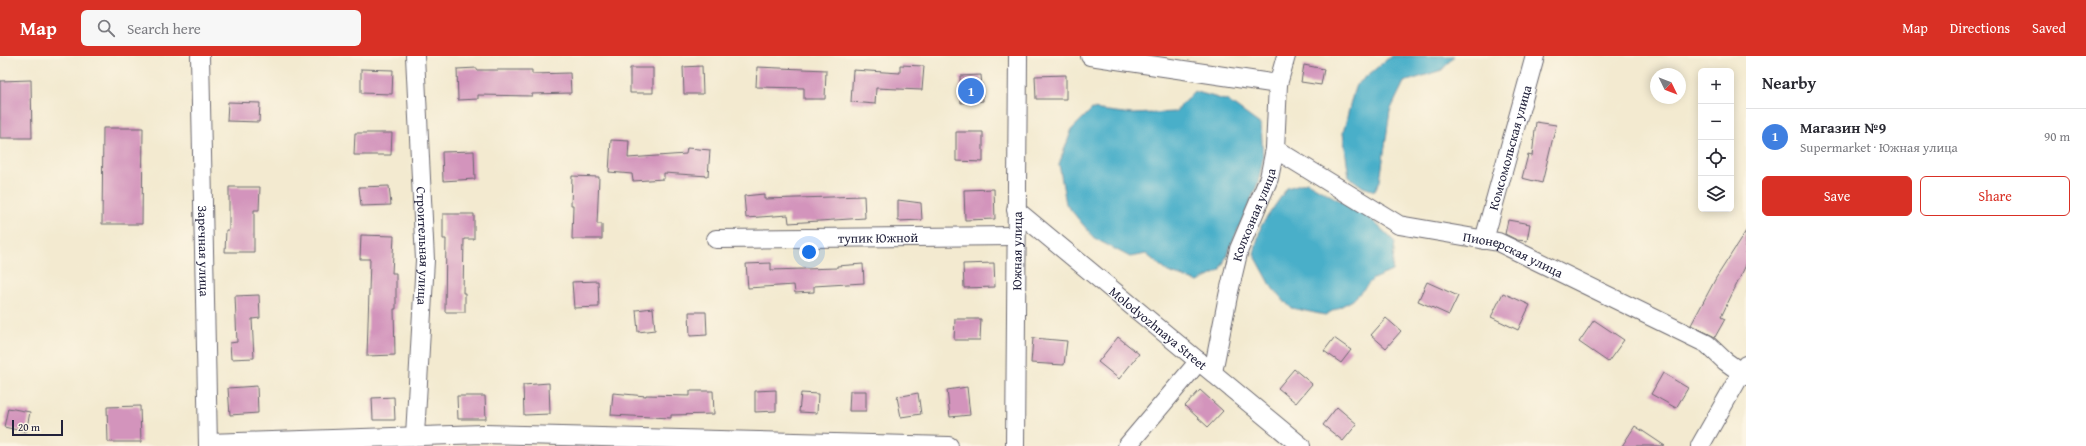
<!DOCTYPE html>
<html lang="en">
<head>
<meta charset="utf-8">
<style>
  body { margin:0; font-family:"Gentium Book Plus",serif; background:#f7f7f7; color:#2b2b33 }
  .controls { position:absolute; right:12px; top:12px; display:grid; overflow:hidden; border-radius:6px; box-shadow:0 2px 10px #0003 }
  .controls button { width:36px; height:36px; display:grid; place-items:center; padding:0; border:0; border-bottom:1px solid #e1e1e2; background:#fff; color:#2b2b33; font:20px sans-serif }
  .compass { position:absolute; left:1650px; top:12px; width:36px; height:36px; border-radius:50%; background:#fff; box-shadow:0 2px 10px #0003; rotate:133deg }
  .scale { position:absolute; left:12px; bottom:10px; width:51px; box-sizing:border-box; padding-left:4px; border:2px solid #22223b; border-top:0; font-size:11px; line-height:14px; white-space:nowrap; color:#22223b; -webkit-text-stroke:3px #fcf5e5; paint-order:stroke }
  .you { position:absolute; left:809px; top:196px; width:14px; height:14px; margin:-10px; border:3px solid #fff; border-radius:50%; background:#1a73e8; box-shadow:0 0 0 6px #1a73e833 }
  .badge { display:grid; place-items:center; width:26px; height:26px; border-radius:50%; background:#d93025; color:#fff; font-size:13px; font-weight:700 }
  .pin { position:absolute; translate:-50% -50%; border:2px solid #fff; box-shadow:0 1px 4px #0006 }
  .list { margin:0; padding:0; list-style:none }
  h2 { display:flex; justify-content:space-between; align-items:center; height:52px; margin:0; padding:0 16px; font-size:17px }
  h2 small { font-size:13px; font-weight:400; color:#7c7c81 }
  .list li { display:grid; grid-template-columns:26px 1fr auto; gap:12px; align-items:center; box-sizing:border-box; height:56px; padding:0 16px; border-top:1px solid #e1e1e2 }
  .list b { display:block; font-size:15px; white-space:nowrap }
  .list p { margin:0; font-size:13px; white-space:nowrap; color:#7c7c81 }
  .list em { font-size:13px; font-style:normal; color:#7c7c81 }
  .actions { display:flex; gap:8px; padding:12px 16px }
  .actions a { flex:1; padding:9px 0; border:1px solid #d93025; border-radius:6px; text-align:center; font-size:14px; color:#d93025 }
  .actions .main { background:#d93025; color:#fff }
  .icon { flex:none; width:22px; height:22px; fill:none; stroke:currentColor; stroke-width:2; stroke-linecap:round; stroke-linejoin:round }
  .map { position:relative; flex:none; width:1746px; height:390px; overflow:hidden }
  header { display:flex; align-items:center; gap:24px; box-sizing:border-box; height:56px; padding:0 20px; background:#d93025; color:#fff }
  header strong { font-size:19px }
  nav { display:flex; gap:22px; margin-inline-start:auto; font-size:14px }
  .search { width:280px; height:36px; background:#f7f7f7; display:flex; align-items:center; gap:10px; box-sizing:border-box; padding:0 14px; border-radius:6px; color:#7c7c81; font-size:15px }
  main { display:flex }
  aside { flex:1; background:#fff }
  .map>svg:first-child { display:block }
</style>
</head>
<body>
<header>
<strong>Map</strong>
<div class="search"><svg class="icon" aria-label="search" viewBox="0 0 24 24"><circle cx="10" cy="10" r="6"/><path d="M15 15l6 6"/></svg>Search here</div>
<nav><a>Map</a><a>Directions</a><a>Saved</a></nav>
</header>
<main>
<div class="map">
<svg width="1746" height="390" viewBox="0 0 1746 390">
  <rect width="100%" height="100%" fill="#fcf5e5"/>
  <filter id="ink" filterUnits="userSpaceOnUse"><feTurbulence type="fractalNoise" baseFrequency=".025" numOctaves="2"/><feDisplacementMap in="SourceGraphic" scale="8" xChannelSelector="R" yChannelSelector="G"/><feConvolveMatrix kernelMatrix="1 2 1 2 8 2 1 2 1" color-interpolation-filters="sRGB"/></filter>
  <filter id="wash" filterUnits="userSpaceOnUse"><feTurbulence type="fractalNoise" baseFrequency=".012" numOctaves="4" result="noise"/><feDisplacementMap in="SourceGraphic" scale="16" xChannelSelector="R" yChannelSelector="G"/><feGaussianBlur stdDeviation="0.9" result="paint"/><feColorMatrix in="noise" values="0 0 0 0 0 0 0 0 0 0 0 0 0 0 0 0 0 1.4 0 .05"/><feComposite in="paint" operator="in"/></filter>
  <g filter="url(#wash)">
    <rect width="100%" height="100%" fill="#f3ead0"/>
    <path fill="#4aafc9" stroke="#366882" d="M1391,0H1454L1442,14L1404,26L1390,55L1380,125L1375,135L1363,131L1349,121L1343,77L1355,30Z
      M1194,35L1228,45L1261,69L1263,102L1258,127L1220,215L1198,226L1168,216L1146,198L1130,201L1094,182L1066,148L1059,108L1072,73L1092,53L1132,58L1175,56Z
      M1307,126L1370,162L1395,186L1392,215L1373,223L1353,244L1325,259L1291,252L1273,233L1254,198L1261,170L1287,132Z"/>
    <g id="blocks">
      <path fill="#d394bc" d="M900,9L924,10L922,34L876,32L875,48L851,46L853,14L900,17Z
        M1304,9L1324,13L1321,29L1301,26Z
        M702,10L703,38H684L683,11Z
        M757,11L826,14L825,43H804V32L756,31Z
        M477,12V14H532V18L570,17L571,37L532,38V40L478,39V43L458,44L457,13Z
        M630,12H653V37H630Z
        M361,13L393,14L392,38L361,37Z
        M981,19L983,45L961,47L960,20Z
        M1066,19V43H1036L1035,20Z
        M31,24L32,82H0V25Z
        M228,46L260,47L259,66L227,65Z
        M1536,66L1556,69L1542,127L1522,122L1528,99L1532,100Z
        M103,72H143L142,168H102Z
        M956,76H983V106L956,105Z
        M355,77H392L391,99H354Z
        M611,84L629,85L628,102L686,98L687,92L710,94L708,120L664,117V123L633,125L632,118L609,116Z
        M474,95L475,123L443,125L442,96Z
        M572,120L599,121L597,168H602V183H572L573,149H571Z
        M389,130L391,149L361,150L359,131Z
        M229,131H260L259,154H254V196H225L226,174H229Z
        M994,133L995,163L965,164L964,134Z
        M764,138V143L864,140L865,162L789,167L788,159L746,162L744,140Z
        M898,144L921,147L922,164L898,165Z
        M443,158H474V183H464L463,237H465V256H445L446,183H443Z
        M1508,164L1530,168L1527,185L1517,184L1505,178Z
        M1746,175V209L1721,261L1725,263L1715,281L1691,269L1716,222Z
        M361,179L394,180L392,217H396V253H394L395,299L367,300L370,203H360Z
        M771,207V214L837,212V210L863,208L864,227L814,230V236L795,237L794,229L748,232L746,208Z
        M994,207L995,231L964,232L963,208Z
        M598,225L599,251L574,252L572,226Z
        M1427,226L1458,240L1449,259L1418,245Z
        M1503,237L1530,249L1518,274L1491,261Z
        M259,239L260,262L252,263L254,302L231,303L230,287L237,286L235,240Z
        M653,252L655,274L638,276L636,254Z
        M689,256H706L707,279L690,280Z
        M1386,262L1401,275L1386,292L1371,279Z
        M955,263H981L980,284H954Z
        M1594,264L1624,284L1608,306L1579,286Z
        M1118,281L1139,298L1119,323L1098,306Z
        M1033,282L1067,285L1064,309L1031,307Z
        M1334,282L1351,294L1341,307L1324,295Z
        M1294,313L1312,328L1296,347L1278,332Z
        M1663,317L1688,332L1676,352L1651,338Z
        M549,327L550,358L524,359L523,329Z
        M257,330L258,357L230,359L228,332Z
        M967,331L970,359L950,361L947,334Z
        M776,334V355L755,356V335Z
        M1200,334L1223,355L1208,371L1185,350Z
        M690,335H713L714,358L671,359V362L611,359L613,337L646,340V339L690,340Z
        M850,335H866V355H849Z
        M801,337L818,338L817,357L799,356Z
        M918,337L921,358L901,361L897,341Z
        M457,340H485L486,363H458Z
        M394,341L395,364H373L372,342Z
        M140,350L141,386H108L107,351Z
        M1337,351L1357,368L1343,385L1323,369Z
        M8,352L30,356L26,376L4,371Z
        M1635,370L1665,390H1622Z"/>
    </g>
  </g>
  <g filter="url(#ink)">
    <use href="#blocks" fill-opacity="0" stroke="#6b686f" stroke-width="1"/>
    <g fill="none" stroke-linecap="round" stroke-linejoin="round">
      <defs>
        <g id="minor">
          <path id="s1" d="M200,0L208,390"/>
          <path id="s2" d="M415,0L425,204L415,379"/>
          <path d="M1090,0L1278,28"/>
          <path id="s3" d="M1275,93L1399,169L1498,186L1707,288L1725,305L1746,320"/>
          <path id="s4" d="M1016,154L1301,390"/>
          <path id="s5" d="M716,183L1016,180"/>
          <path id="s6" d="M1484,184L1535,0"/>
          <path id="s7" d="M1213,316L1228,240L1239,193L1269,122L1275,93L1278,28L1286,0"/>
          <path d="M208,387L483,378L949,390"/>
          <path id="s8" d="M1015,390L1018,0"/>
          <path d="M1127,390L1199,305"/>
          <path d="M1700,390L1746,309"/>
        </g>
      </defs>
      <use href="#minor" stroke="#6b686f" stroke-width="20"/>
      <use href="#minor" stroke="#fff" stroke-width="18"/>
    </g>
  </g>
  <g text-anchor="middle" stroke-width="4" stroke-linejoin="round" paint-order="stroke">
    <g font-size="13" fill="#22223b" stroke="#fcf5e5">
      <text dy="5" stroke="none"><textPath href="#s6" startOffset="96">Комсомольская улица</textPath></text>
      <text dy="5" stroke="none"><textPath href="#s7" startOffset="163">Колхозная улица</textPath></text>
      <text dy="5" stroke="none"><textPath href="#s5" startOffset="162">тупик Южной</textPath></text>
      <text dy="5" stroke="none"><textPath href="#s2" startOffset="190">Строительная улица</textPath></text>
      <text dy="5" stroke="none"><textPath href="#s1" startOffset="195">Заречная улица</textPath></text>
      <text dy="5" stroke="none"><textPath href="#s8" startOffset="195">Южная улица</textPath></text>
      <text dy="5" stroke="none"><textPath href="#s3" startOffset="264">Пионерская улица</textPath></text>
      <text dy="5" stroke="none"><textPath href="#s4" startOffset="185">Molodyozhnaya Street</textPath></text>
    </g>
  </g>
</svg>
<div class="controls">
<button>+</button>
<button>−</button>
<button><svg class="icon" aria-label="locate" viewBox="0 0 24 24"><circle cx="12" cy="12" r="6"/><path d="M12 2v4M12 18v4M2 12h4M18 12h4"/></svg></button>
<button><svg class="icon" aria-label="layers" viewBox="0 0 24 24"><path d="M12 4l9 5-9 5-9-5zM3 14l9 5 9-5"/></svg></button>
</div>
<svg class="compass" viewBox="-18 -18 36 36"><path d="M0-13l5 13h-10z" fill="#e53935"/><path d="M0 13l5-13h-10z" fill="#7c7c81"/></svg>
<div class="scale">20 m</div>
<div class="you"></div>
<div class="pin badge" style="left:971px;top:35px;background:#3f7fe0">1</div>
</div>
<aside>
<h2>Nearby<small></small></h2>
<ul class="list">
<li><span class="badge" style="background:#3f7fe0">1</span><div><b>Магазин №9</b><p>Supermarket · Южная улица</p></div><em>90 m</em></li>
</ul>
<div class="actions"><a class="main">Save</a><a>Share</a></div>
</aside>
</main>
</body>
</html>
